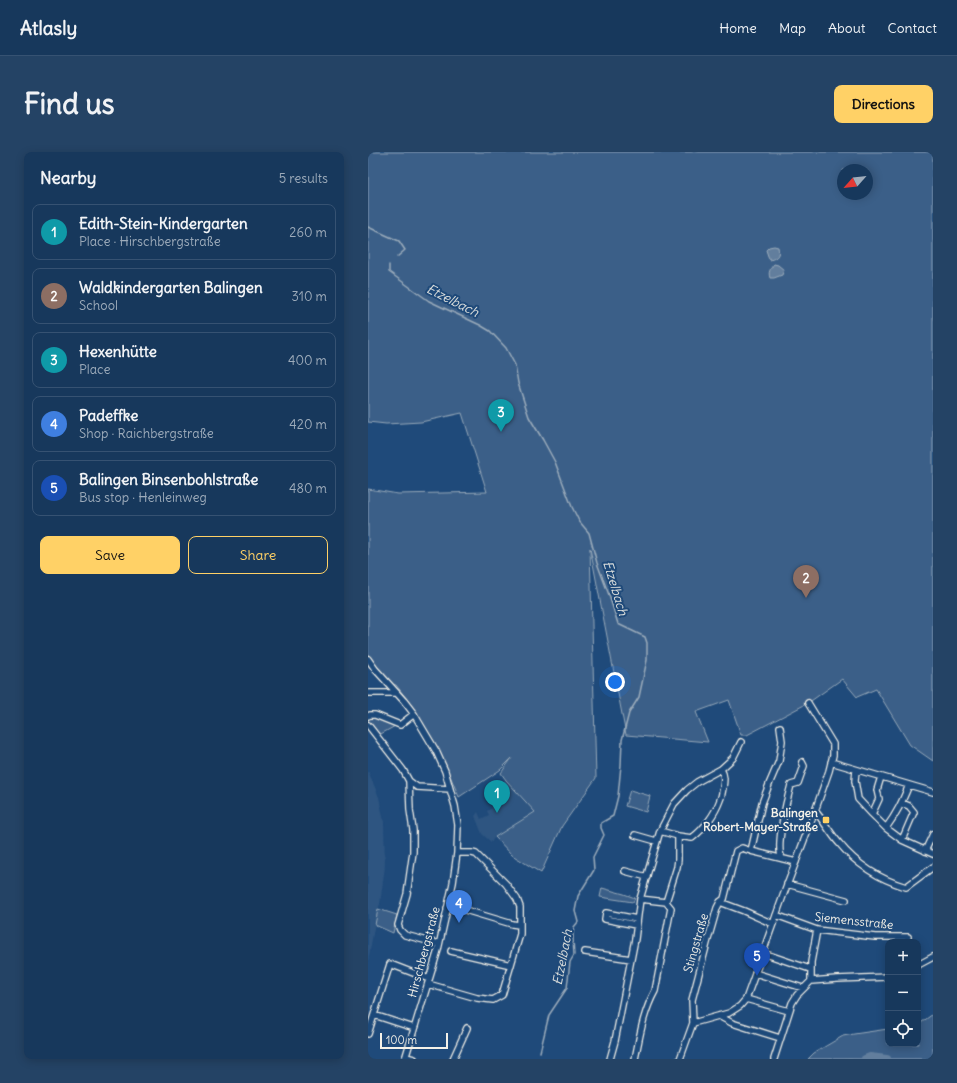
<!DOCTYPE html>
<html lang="en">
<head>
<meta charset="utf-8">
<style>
  body { margin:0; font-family:Delius,sans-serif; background:#244365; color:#f1f3f6 }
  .controls { position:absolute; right:12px; bottom:12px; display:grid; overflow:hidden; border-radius:8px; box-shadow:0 2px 10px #0003 }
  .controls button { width:36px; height:36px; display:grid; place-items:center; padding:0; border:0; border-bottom:1px solid #365272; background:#17385c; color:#f1f3f6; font:20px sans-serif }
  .compass { position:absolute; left:469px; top:12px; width:36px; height:36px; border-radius:50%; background:#17385c; box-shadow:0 2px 10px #0003; rotate:243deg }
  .scale { position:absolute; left:12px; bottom:10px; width:68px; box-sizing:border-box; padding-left:4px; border:2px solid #f4f1e8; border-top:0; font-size:11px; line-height:14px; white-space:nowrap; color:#f4f1e8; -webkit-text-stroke:3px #1f4a7a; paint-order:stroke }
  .you { position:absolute; left:247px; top:530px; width:14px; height:14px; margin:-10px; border:3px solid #fff; border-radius:50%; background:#1a73e8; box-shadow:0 0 0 6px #1a73e833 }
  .badge { display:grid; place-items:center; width:26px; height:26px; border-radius:50%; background:#ffd166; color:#fff; font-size:13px; font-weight:700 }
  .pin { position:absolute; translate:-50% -33px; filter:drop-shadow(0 1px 2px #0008) }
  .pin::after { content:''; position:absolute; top:21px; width:14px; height:12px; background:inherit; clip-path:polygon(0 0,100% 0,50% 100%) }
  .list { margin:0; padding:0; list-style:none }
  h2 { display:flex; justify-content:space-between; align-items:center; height:52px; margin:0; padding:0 16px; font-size:17px }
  h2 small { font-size:13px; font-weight:400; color:#9eacbb }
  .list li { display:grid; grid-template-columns:26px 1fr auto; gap:12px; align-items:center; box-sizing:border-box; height:56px; margin:0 8px 8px; padding:0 8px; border:1px solid #365272; border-radius:8px }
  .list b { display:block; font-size:15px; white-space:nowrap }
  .list p { margin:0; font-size:13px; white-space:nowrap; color:#9eacbb }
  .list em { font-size:13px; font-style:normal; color:#9eacbb }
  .actions { display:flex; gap:8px; padding:12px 16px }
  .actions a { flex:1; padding:9px 0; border:1px solid #ffd166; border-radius:8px; text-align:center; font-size:14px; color:#ffd166 }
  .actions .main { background:#ffd166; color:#111 }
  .icon { flex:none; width:22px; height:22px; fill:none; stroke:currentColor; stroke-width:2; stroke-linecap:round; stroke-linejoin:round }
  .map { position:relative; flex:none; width:565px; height:907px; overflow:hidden; border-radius:8px }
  header { display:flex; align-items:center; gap:24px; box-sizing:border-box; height:56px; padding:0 20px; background:#17385c; border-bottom:1px solid #365272 }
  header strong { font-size:19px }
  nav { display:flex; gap:22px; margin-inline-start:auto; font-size:14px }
  .intro { display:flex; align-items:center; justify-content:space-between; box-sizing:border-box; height:96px; padding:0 24px }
  h1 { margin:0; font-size:28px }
  .button { padding:10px 18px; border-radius:8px; background:#ffd166; color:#111; font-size:14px; font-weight:700 }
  main { display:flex; gap:24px; padding:0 24px }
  aside { flex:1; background:#17385c; border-radius:8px; box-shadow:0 2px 10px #0003 }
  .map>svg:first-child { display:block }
</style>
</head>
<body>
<header>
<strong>Atlasly</strong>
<nav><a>Home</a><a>Map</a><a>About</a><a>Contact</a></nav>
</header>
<div class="intro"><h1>Find us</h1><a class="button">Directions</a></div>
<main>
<aside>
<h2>Nearby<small>5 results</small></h2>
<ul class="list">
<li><span class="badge" style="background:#0f9aa8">1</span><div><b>Edith-Stein-Kindergarten</b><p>Place · Hirschbergstraße</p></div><em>260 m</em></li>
<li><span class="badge" style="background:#8d6e63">2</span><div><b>Waldkindergarten Balingen</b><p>School</p></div><em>310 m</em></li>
<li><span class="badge" style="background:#0f9aa8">3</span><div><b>Hexenhütte</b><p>Place</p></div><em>400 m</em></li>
<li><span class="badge" style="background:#3f7fe0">4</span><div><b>Padeffke</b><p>Shop · Raichbergstraße</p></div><em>420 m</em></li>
<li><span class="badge" style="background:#1a4fb4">5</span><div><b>Balingen Binsenbohlstraße</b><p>Bus stop · Henleinweg</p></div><em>480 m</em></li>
</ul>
<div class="actions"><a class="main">Save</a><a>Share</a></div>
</aside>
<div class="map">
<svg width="565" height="907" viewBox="0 0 565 907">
  <rect width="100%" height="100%" fill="#1f4a7a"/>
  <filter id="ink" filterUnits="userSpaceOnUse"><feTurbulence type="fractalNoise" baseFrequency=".025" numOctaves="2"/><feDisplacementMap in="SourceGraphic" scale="8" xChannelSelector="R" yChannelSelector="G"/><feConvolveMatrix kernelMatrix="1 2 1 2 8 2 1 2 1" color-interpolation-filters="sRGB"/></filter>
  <g filter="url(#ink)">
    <path fill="#2d5581" d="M0,619L11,645L16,670L17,714L12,752L9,760L0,809Z
      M138,628L167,660L127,685L123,690L114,682L107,664L110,660L113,667L121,663L119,659L124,656L116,642Z"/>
    <path fill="#3a5f88" stroke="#97a8b8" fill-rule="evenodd" d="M0,0H565V609L542,593L508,537L489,545L474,527L440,551L379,583H373L361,548L328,560L340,590L258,583L222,396L228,626L194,674L173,721L144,703L127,685L167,660L138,628L133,621L144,606L132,618L91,645L75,607L45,555L28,533L17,531L0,511V337L30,342L119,340L94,261L53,270L18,272L0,270ZM475,18H499V42H475Z
      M3,565L29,573L11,583L0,569V566Z
      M262,638L282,644L278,660L257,654Z
      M234,736L256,742L267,746L265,750L232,745Z
      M10,757L29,763L25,781L7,773Z
      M565,862V907H440L446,901L475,884L486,882L520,877V892H550V873Z"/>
    <path fill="#627e9d" stroke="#9cacbb" d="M406,94L410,95C412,103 409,106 402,108L400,104L398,98L401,95Z
      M406,112L410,113L416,118L414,123L406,126H402C400,120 402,117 406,112Z"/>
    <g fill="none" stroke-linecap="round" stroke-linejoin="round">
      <path stroke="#9cacbb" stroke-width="1.5" d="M0,75L31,89L37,98L29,105
        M21,113V120L61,149L112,173L122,179L138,196L147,213L150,231L161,265L175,288L187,310L204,355L211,369L221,381L229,411L241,443L250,472L277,485L279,491V508L271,545L261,561L254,588L253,613L250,644L245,664L233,671V676L236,683L225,705L226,718L210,744L207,759L210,770L206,775L205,781V787L206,803L202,810L199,836L181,863L172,900"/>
      <path stroke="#627e9d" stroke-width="8" d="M497,907L502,905L519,907"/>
      <defs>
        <path id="minor" d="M0,507L7,517L36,549L46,562L68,599L77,619L82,637L87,654L90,673L89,701L85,731L70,798L37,907
          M0,541H28
          M0,564L2,563H7L32,573L46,562
          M0,573L35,618L41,629L42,658L45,678V700L39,742L30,773L32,778L37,783L71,792
          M463,610L565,640
          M353,617L365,606L373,590
          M488,618L487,629L490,647L504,662L518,676L534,688L565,702
          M41,629L49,635L82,637
          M447,659C456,669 462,681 471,691C489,713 511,727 538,735L565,715
          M504,662L511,647L509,638L513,625
          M518,676C529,661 534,650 541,633
          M292,679L310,684
          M267,683L288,689
          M534,688L546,660L541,654L534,651
          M383,699L428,710
          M557,699L565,682
          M414,706C407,695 419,647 423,633L430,631L436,614L434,610
          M257,719L279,725
          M419,732L478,748
          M352,750L376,759L405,772
          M79,756L97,758L144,772L151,773
          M408,763L449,778L507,785H540
          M268,773L237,767L238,761L269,767
          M83,799L143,813
          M217,800L263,807
          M395,801L442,817
          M550,813L565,805
          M387,821L435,836
          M443,829V810L449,778
          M60,832L109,846L125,848L134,843L152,782V755L149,747L138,732L108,702L104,701H89
          M378,847L421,859
          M6,863L46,876
          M351,864L364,871L412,886
          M325,871L361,861L372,854L378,847L415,744L447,659L461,619L465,603V592L440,551
          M0,882L22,812L61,827
          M38,905L46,907
          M85,907L99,876
          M242,907L247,889L267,787L272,747L292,679L306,652L319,638L329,630L353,617C357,624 356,629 355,636C354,640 354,644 352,648C347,662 336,677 324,686L310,684V708L309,715L298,750L272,747
          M267,907C272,883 275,861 287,839L303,756L298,750
          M312,907L325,871L324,848L339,791L349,756L352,750L356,747L368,699L374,696L383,699L394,651L402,630L411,609L414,589L412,575
          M406,907L424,851L429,843L443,829L469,827L520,825"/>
      </defs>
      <use href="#minor" stroke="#f4f1e8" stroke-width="8"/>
      <use href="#minor" stroke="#1f4a7a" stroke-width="5.5"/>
    </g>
  </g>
  <rect fill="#ffd166" stroke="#1f4a7a" stroke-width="1.5" x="454" y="664" width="8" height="8" rx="2"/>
  <g text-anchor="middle" stroke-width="4" stroke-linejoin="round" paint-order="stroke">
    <g font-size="12" font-weight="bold" fill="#f4f1e8" stroke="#1f4a7a" text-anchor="end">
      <text x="450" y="665">Balingen<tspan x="450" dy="14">Robert-Mayer-Straße</tspan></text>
    </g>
    <g font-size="12" fill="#f4f1e8" stroke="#1f4a7a">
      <text transform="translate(486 769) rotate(6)" y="4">Siemensstraße</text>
      <text transform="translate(328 791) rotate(-74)" y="4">Stingstraße</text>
      <text transform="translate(56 800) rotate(-75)" y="4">Hirschbergstraße</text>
    </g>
    <g font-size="13" font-style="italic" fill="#dee0dd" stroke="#1f4a7a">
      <text transform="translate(85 148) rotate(27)" y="5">Etzelbach</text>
      <text transform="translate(248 436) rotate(73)" y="5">Etzelbach</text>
      <text transform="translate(194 805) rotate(-79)" y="5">Etzelbach</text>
    </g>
  </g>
</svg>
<div class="controls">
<button>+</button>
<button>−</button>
<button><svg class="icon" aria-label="locate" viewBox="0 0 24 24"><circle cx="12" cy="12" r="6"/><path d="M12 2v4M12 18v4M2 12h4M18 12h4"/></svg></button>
</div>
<svg class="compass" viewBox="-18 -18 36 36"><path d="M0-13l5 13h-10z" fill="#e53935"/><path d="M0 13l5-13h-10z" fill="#9eacbb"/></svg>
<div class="scale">100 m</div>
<div class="you"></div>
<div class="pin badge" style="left:129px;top:661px;background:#0f9aa8">1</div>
<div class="pin badge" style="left:438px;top:446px;background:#8d6e63">2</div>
<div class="pin badge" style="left:133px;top:280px;background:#0f9aa8">3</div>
<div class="pin badge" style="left:91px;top:771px;background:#3f7fe0">4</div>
<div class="pin badge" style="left:389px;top:824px;background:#1a4fb4">5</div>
</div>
</main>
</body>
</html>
